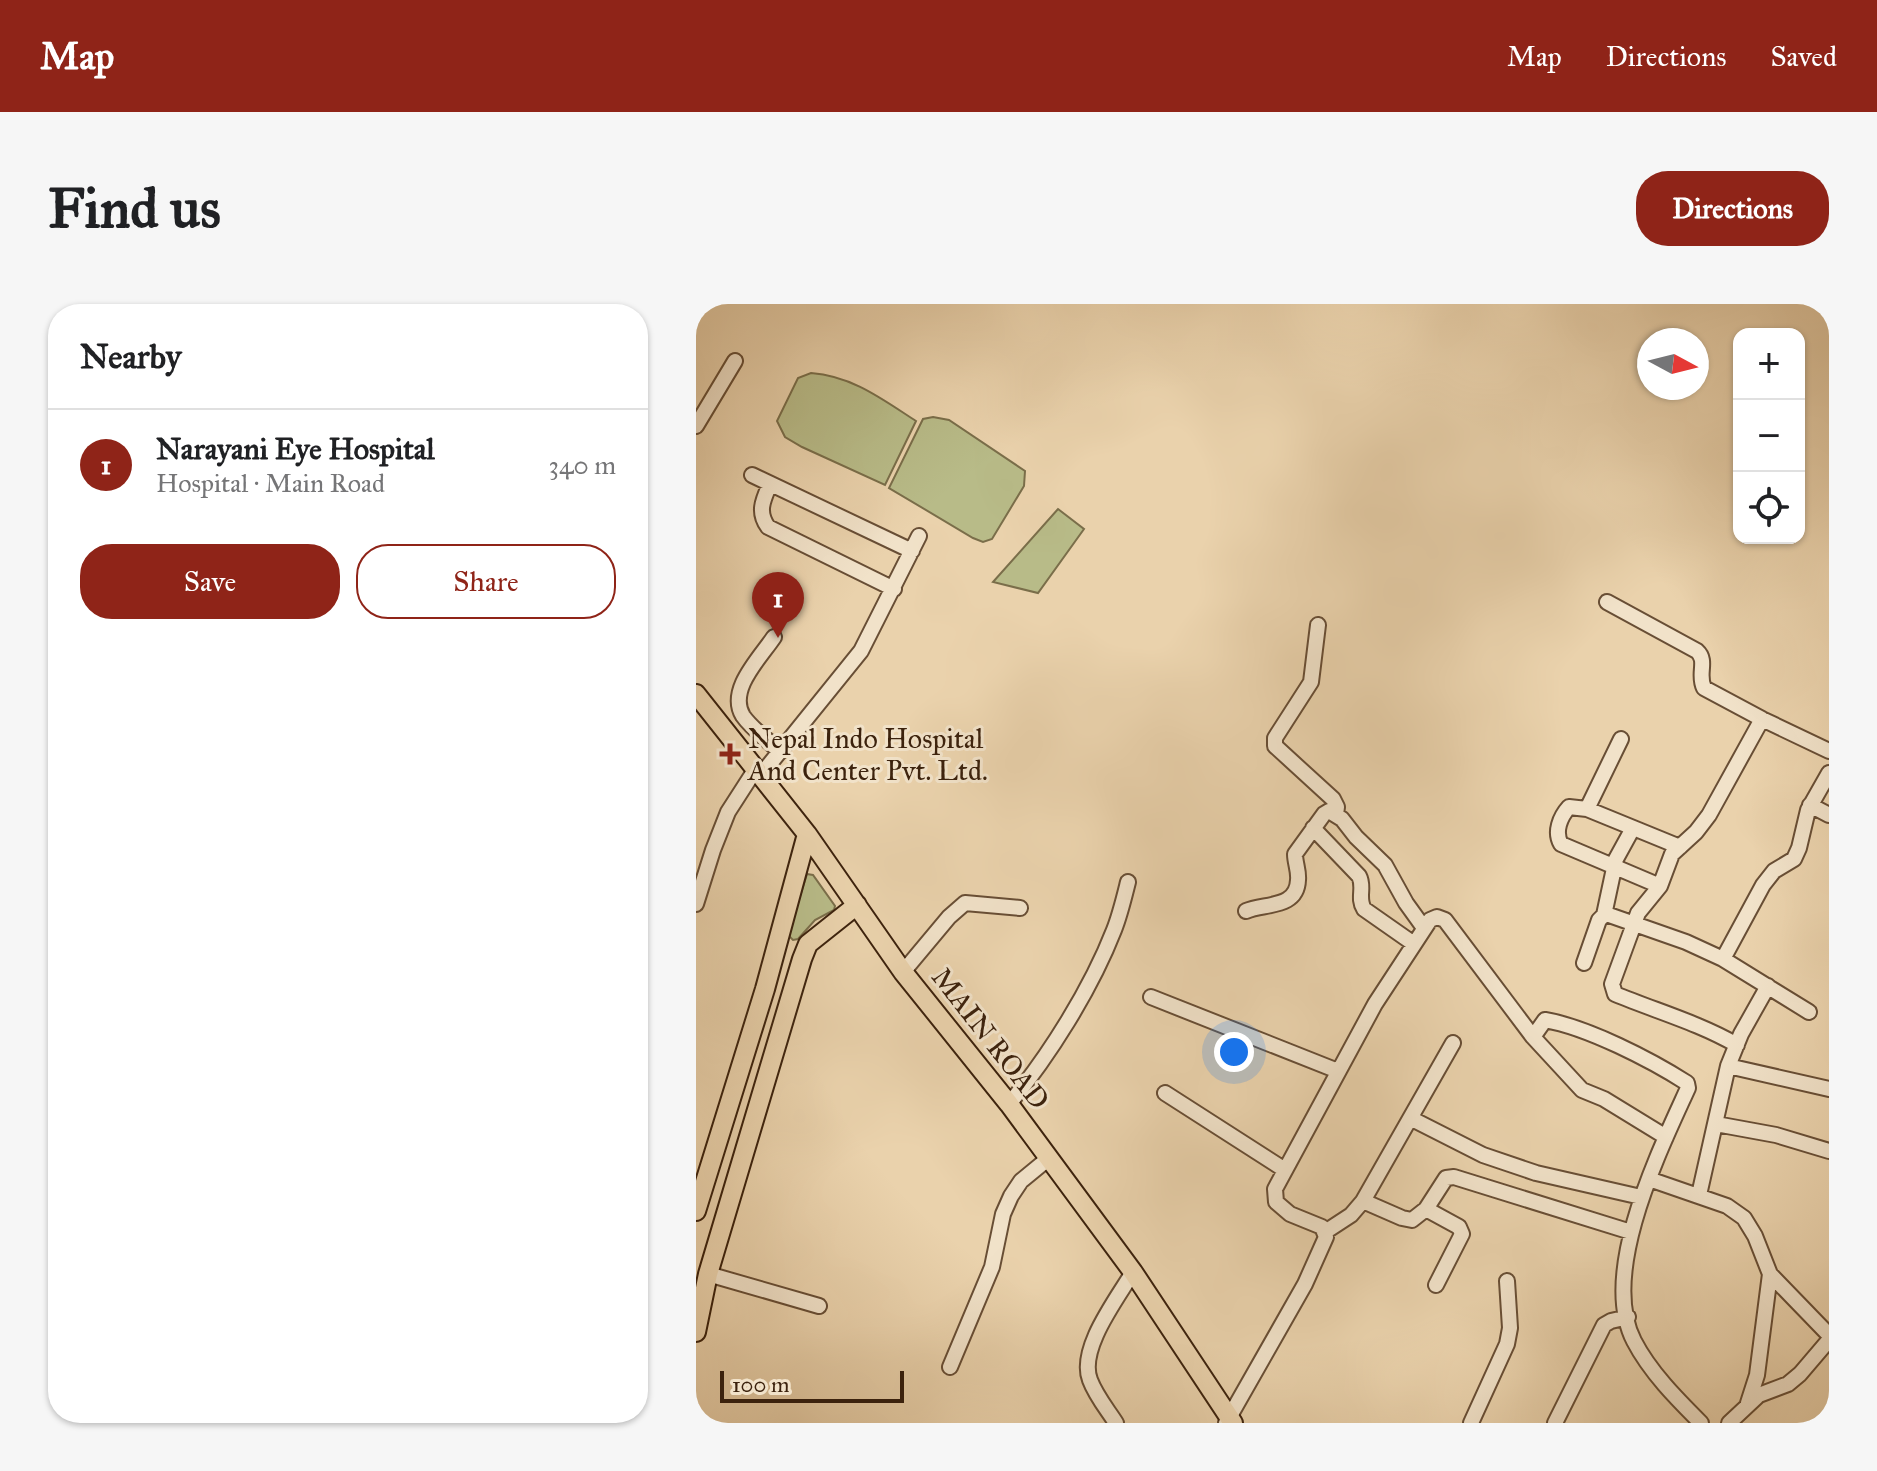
<!DOCTYPE html>
<html lang="en">
<head>
<meta charset="utf-8">
<style>
  body { margin:0; font-family:"IM FELL Great Primer",serif; background:#f6f6f6; color:#202124 }
  .controls { position:absolute; right:24px; top:24px; display:grid; overflow:hidden; border-radius:16px; box-shadow:0 2px 6px #0004 }
  .controls button { width:72px; height:72px; display:grid; place-items:center; padding:0; border:0; border-bottom:2px solid #e0e0e0; background:#fff; color:#202124; font:40px sans-serif }
  .compass { position:absolute; left:941px; top:24px; width:72px; height:72px; border-radius:50%; background:#fff; box-shadow:0 2px 6px #0004; rotate:97deg }
  .scale { position:absolute; left:24px; bottom:20px; width:184px; box-sizing:border-box; padding-left:8px; border:4px solid #3c220d; border-top:0; font-size:22px; line-height:28px; white-space:nowrap; color:#3c220d; -webkit-text-stroke:6px #f1e2c9; paint-order:stroke }
  .you { position:absolute; left:538px; top:748px; width:28px; height:28px; margin:-20px; border:6px solid #fff; border-radius:50%; background:#1a73e8; box-shadow:0 0 0 12px #1a73e833 }
  .badge { display:grid; place-items:center; width:52px; height:52px; border-radius:50%; background:#8f2418; color:#fff; font-size:26px; font-weight:700 }
  .pin { position:absolute; translate:-50% -66px; filter:drop-shadow(0 2px 4px #0008) }
  .pin::after { content:''; position:absolute; top:42px; width:28px; height:24px; background:inherit; clip-path:polygon(0 0,100% 0,50% 100%) }
  .list { margin:0; padding:0; list-style:none }
  h2 { display:flex; justify-content:space-between; align-items:center; height:104px; margin:0; padding:0 32px; font-size:34px }
  h2 small { font-size:26px; font-weight:400; color:#757577 }
  .list li { display:grid; grid-template-columns:52px 1fr auto; gap:24px; align-items:center; box-sizing:border-box; height:112px; padding:0 32px; border-top:2px solid #e0e0e0 }
  .list b { display:block; font-size:30px; white-space:nowrap }
  .list p { margin:0; font-size:26px; white-space:nowrap; color:#757577 }
  .list em { font-size:26px; font-style:normal; color:#757577 }
  .actions { display:flex; gap:16px; padding:24px 32px }
  .actions a { flex:1; padding:18px 0; border:2px solid #8f2418; border-radius:32px; text-align:center; font-size:28px; color:#8f2418 }
  .actions .main { background:#8f2418; color:#fff }
  .icon { flex:none; width:44px; height:44px; fill:none; stroke:currentColor; stroke-width:2; stroke-linecap:round; stroke-linejoin:round }
  .map { position:relative; flex:none; width:1133px; height:1119px; overflow:hidden; border-radius:32px }
  header { display:flex; align-items:center; gap:48px; box-sizing:border-box; height:112px; padding:0 40px; background:#8f2418; color:#fff }
  header strong { font-size:38px }
  nav { display:flex; gap:44px; margin-inline-start:auto; font-size:28px }
  .intro { display:flex; align-items:center; justify-content:space-between; box-sizing:border-box; height:192px; padding:0 48px }
  h1 { margin:0; font-size:56px }
  .button { padding:20px 36px; border-radius:32px; background:#8f2418; color:#fff; font-size:28px; font-weight:700 }
  main { display:flex; gap:48px; padding:0 48px }
  aside { flex:1; background:#fff; border-radius:32px; box-shadow:0 2px 6px #0004 }
  .map>svg:first-child { display:block }
</style>
</head>
<body>
<header>
<strong>Map</strong>
<nav><a>Map</a><a>Directions</a><a>Saved</a></nav>
</header>
<div class="intro"><h1>Find us</h1><a class="button">Directions</a></div>
<main>
<aside>
<h2>Nearby<small></small></h2>
<ul class="list">
<li><span class="badge">1</span><div><b>Narayani Eye Hospital</b><p>Hospital · Main Road</p></div><em>340 m</em></li>
</ul>
<div class="actions"><a class="main">Save</a><a>Share</a></div>
</aside>
<div class="map">
<svg width="1133" height="1119" viewBox="0 0 1133 1119">
  <rect width="100%" height="100%" fill="#ead2ac"/>
  <filter id="stains"><feTurbulence type="fractalNoise" baseFrequency=".0025" numOctaves="4"/><feColorMatrix values="0 0 0 0 .2 0 0 0 0 .09 0 0 0 0 .02 0 0 0 .5 -.17"/></filter>
  <radialGradient id="worn" r=".72"><stop offset=".6" stop-color="#630" stop-opacity="0"/><stop offset="1" stop-color="#630" stop-opacity=".3"/></radialGradient>
  <path fill="#b8bb88" stroke="#7a6e4a" stroke-width="2" d="M115,69C156,72 186,95 220,117L189,181L106,143L89,133L81,117L102,74Z
    M237,113L253,116L329,167L328,182L296,235L287,238L277,234L193,184L227,115Z
    M362,205L388,225L342,289L297,278Z
    M111,570L117,571L139,602L138,606L119,616L102,635L97,636L92,631Z"/>
  <g fill="none" stroke-linecap="round" stroke-linejoin="round">
    <defs>
      <path id="minor" d="M0,122L39,57
        M56,171L216,247
        M74,180C67,196 61,208 72,223L198,285
        M911,298L1001,347C1012,357 1001,370 1008,384L1066,415L1013,511L1000,528L976,550L964,582L942,609L916,680L919,690C960,707 1003,719 1041,741
        M622,321L615,378L579,434V442L637,495L641,503L640,511
        M78,333C64,354 31,386 47,412C56,425 72,436 84,448
        M1066,415L1133,447
        M64,472L165,347L223,232
        M1114,501L1133,511
        M891,505L925,435
        M617,524L663,572C669,583 661,594 668,605L718,640
        M964,582L865,540C858,528 864,513 873,503L891,505L984,543
        M0,600L17,546L32,508L59,466
        M550,607C568,599 601,605 602,576C603,567 599,559 599,550L628,510L633,507L646,515L660,533L689,561L710,599L728,624
        M908,611L920,555L937,524
        M1027,655L1067,581L1078,567L1098,555L1103,544L1112,506L1133,469
        M888,659L903,616L908,611H913L990,638L1027,655L1113,708
        M207,668L253,613L269,599L324,604
        M455,693L642,767
        M837,733L849,716C891,723 955,756 991,779L992,784C963,848 903,969 938,1037C954,1068 981,1095 1005,1119
        M1032,762L1133,785
        M469,789L589,866
        M313,800C353,752 395,685 418,626C424,611 428,594 432,578
        M716,815L787,851L840,869L945,893
        M1020,820L1080,831L1133,847
        M953,875L1031,902L1048,914L1059,932L1074,970L1133,1031
        M1003,891L1032,762L1045,730L1072,682
        M667,897L706,914L716,916L730,905L750,874L758,873L935,928
        M730,905L763,923L766,930L740,981
        M629,928L655,911L667,897L757,739
        M12,970L123,1002
        M254,1063L296,963L307,910L315,892L325,877L353,854
        M1052,1099L1061,1071L1074,970
        M420,1119C411,1105 400,1092 394,1076C382,1045 421,995 437,968
        M530,1119L609,980L630,933L626,923L594,910L580,898L579,885L679,700L734,616L741,613L749,616L837,733L886,786L908,795L970,833
        M775,1119L811,1040L814,1024L811,977
        M859,1119L908,1021L915,1017L932,1013
        M1033,1119L1063,1091L1092,1080L1104,1070L1133,1036"/>
      <path id="major" d="M0,390L111,530L207,668L313,800L437,968L537,1119
        M0,907L69,685L111,530
        M0,1028L12,970L106,655L112,640L161,601"/>
    </defs>
    <use href="#minor" stroke="#684e35" stroke-width="18"/>
    <use href="#major" stroke="#3c220d" stroke-width="22"/>
    <use href="#minor" stroke="#f1e2c9" stroke-width="14"/>
    <use href="#major" stroke="#ead2ac" stroke-width="18"/>
  </g>
  <path fill="#8f2418" stroke="#f1e2c9" stroke-width="3" d="M30 438h8v8h8v8h-8v8h-8v-8h-8v-8h8z"/>
  <g text-anchor="middle" stroke-width="6" stroke-linejoin="round" paint-order="stroke">
    <g font-size="28" fill="#3c220d" stroke="#f1e2c9" text-anchor="start">
      <text x="52" y="444">Nepal Indo Hospital<tspan x="52" dy="32">And Center Pvt. Ltd.</tspan></text>
    </g>
    <g font-size="28" fill="#3c220d" stroke="#f1e2c9">
      <text transform="translate(295 734) rotate(52)" y="10">MAIN ROAD</text>
    </g>
  </g>
  <rect width="100%" height="100%" filter="url(#stains)"/>
  <rect width="100%" height="100%" fill="url(#worn)"/>
</svg>
<div class="controls">
<button>+</button>
<button>−</button>
<button><svg class="icon" aria-label="locate" viewBox="0 0 24 24"><circle cx="12" cy="12" r="6"/><path d="M12 2v4M12 18v4M2 12h4M18 12h4"/></svg></button>
</div>
<svg class="compass" viewBox="-18 -18 36 36"><path d="M0-13l5 13h-10z" fill="#e53935"/><path d="M0 13l5-13h-10z" fill="#757577"/></svg>
<div class="scale">100 m</div>
<div class="you"></div>
<div class="pin badge" style="left:82px;top:334px">1</div>
</div>
</main>
</body>
</html>
